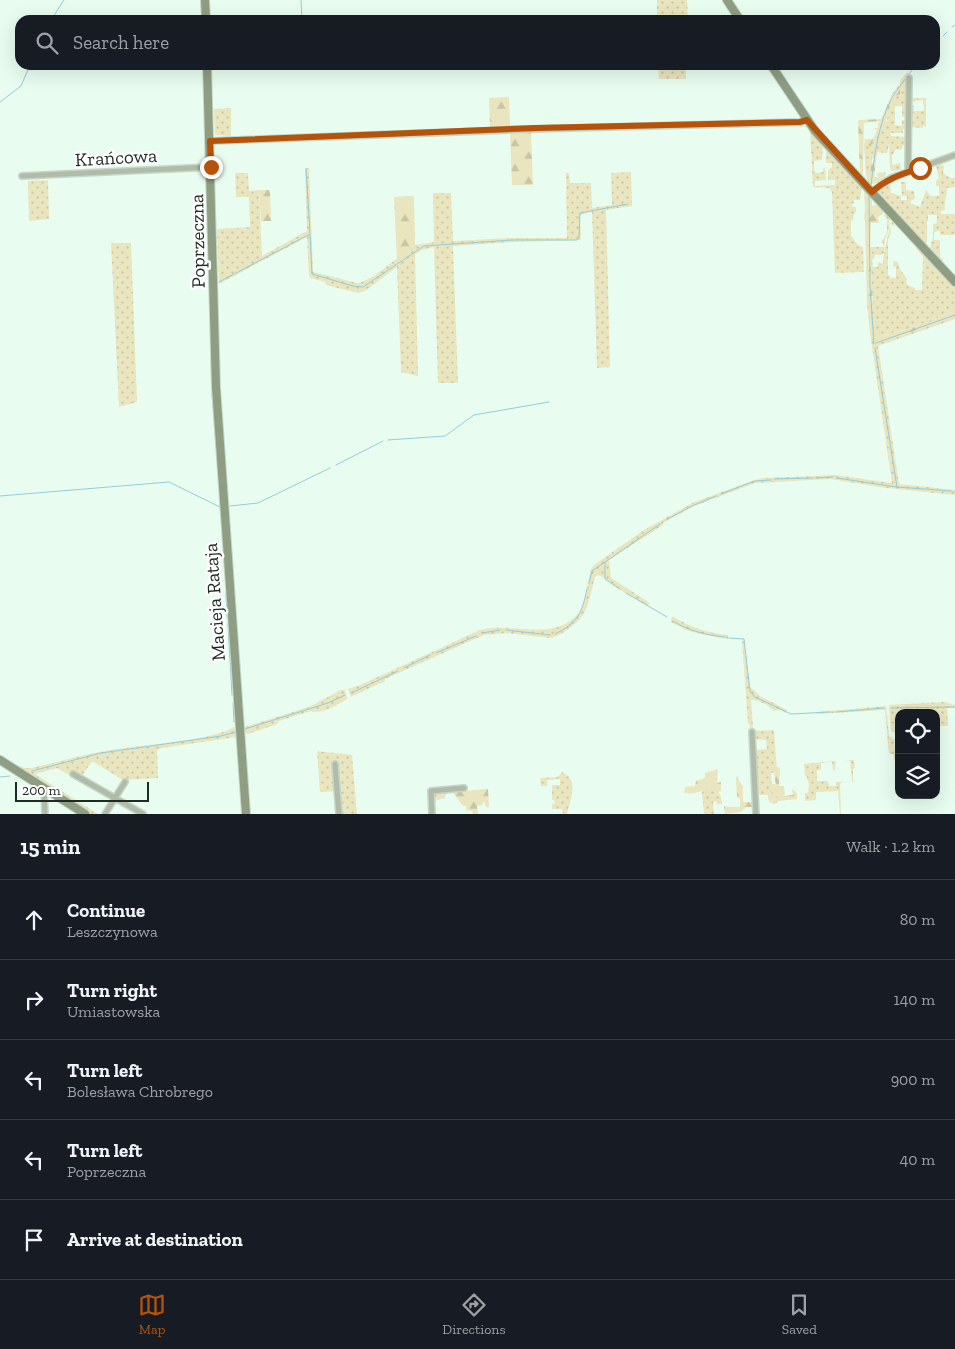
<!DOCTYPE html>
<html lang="en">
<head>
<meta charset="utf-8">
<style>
  body { margin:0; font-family:"Zilla Slab",serif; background:#20242c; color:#f1f3f6 }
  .controls { position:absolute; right:15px; bottom:15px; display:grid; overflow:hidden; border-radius:10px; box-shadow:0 5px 20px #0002 }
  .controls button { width:45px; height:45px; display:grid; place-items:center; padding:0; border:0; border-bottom:1px solid #363941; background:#171b24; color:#f1f3f6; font:25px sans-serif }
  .scale { position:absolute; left:15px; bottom:12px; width:134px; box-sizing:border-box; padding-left:5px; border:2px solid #1e2b23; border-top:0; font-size:14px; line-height:18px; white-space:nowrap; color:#1e2b23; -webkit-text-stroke:4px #fff; paint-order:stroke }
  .stop { position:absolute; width:15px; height:15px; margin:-11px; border:4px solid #b45309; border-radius:50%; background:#fff }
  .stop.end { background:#b45309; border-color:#fff; box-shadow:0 1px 5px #0008 }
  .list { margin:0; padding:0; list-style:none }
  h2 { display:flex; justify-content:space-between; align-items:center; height:65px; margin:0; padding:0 20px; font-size:21px }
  h2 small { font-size:16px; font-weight:400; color:#9ea1a6 }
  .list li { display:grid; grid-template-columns:32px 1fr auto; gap:15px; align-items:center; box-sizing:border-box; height:80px; padding:0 20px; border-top:1px solid #363941 }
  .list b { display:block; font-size:19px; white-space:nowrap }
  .list p { margin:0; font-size:16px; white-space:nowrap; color:#9ea1a6 }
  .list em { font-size:16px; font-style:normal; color:#9ea1a6 }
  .icon { flex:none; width:28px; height:28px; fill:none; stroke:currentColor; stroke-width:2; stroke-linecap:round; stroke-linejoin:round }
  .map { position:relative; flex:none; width:955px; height:814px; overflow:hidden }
  .search { position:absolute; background:#171b24; box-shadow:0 5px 20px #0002; left:15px; right:15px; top:15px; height:55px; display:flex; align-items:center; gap:12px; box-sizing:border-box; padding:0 18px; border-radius:15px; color:#9ea1a6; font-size:19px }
  .sheet { height:465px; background:#171b24 }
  nav { display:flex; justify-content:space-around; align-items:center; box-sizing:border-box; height:70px; border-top:1px solid #363941; background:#171b24; font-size:14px; color:#9ea1a6 }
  nav a { display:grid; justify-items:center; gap:2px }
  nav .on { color:#b45309 }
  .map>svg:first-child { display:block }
</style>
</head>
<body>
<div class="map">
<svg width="955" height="814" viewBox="0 0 955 814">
  <defs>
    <pattern id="grass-dots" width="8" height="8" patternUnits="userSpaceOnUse" patternTransform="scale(1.25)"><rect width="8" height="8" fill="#e9e5bf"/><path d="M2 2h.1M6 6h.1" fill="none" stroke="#c7c5a4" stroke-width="1.8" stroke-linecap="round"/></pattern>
    <pattern id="forest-firs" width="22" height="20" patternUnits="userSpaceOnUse" patternTransform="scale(1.25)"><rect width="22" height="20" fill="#e9e5bf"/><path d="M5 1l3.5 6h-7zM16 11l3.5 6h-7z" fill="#c7c5a4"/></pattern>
  </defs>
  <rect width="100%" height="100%" fill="#e8fdf0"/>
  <path fill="url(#grass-dots)" d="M657,0H687L688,20H657Z
    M658,65H686V79H659Z
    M907,72L911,76L906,107L907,117H902V106H895V125L902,126V120H907V129H903V133H890L891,136L907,137L906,163V140L901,150L896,149L892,156V165L900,163L901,169H902L901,171L900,170L892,171L890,168L889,144L887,153L873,152L870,175H866L864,146L871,145L881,123L887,122V118L889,116V105L884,119H881L892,94L899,85V89L890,100L895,98L905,79L903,77Z
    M911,98H926V128L925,126H923V128L910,127V105H914V111H924L923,100L911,102Z
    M231,108V136L215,135L214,109Z
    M803,125L811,129L823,143L822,160L814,161V170L816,173L823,172V168H825L826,180L815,181V186L835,185V180H828V170L832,167V163H826V148L862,186L860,200H854V203L852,204V206L856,207V212L854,214L853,220L851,221V236L858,245L863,247L864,272L835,273L832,192L829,188L813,187L810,130L807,127L797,126L723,128V127Z
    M942,164L944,167L943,173L950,178H955V187L947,188C947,196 944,200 945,210L941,211V214H955V235H940V231L934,232V240H940V256L943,260L941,263L930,251L931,243L933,239V224L937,223V215H928V221H927V242L924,245L877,192L886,184L901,178L890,184L891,193L901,196V200H907V196H902L901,182H906V190L914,191L915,199L912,200L910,203L920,207L926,190L931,196H939V186H936V181L939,178L936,166Z
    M305,168H309L313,272L357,283L362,282L374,276L415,245L434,242L433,193H451L453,241L512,238H567L566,173H569L570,183H591L592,208L612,205L611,173L631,172L632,206L606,210L610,367L597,368L592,212L582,214L580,216L581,240L513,242L453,246L458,383H438L434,247L422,250L415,254L418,376L401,372L397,267L365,291L358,293L326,285L325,282L310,278L309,275L307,237L219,284L217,229L250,227L249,197H236L235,173H248L249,191L259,190L262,256L307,231Z
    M48,180L49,219L29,221L28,181Z
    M886,214L890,218L888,233L885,239L884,253L880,255H875L874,259L872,260L873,267H878V262L883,264C883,250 889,237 890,223H891L894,221V226L890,224L891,233L888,239V275L890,276V278H896V267L893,266L894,261L898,262L900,269L907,279L906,281L907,285L915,288V290H922L923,257L916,248H919L955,286V311L911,328L877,337L874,323H869L867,304H873L870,255L872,254V247H884L882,241L887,233V219L884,215Z
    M111,243H131L137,402L119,407Z
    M955,316V319L878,346L899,484L955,490V495L886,488L830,479L755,483L692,507L663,523V525L609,560L611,578L650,603L647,606L614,586L601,576L597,575L595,577C592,588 590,601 585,611C580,622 563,635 551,638L506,633L484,635L385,679V681L351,697L348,689L360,685L480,630C512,621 556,644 580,611C586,602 588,580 591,569L594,565L644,530L692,503L754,480L764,478L835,475L892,483L871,340H889Z
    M672,616C690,627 707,633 728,635V639L700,634L686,630L671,622Z
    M742,640L744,641L750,687L760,696L787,710L786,713L780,710L774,711C768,706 760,699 751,700L753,728L751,732L749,731L750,726L748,723Z
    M341,690H345L347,699C338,704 322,715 311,711L279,721L277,724L248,734L245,733L244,727L309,707Z
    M945,702L955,705V708H947L948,726H936V713H899V734L891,731L889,705Z
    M886,706L889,736L897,741H894L895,752L899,751V760H894L893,754H889L885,710L816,714V712Z
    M233,727L237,728L236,737L162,748L157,750L158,778L123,780L92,761L82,776L73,773L69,775L57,768L35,774L98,814H89L0,757V755C10,762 18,769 32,768C58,762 85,754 111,750C135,746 218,740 233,727Z
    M774,730L777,772L771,773L772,784H775L776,786L771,787L779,797L769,802L768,795H760L758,792L755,750L767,749L766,740L754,739L753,731Z
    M317,751L352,755L357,814H342L340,791L320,792Z
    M846,760H854L855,768L853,769V780L856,781L842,782L840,784L841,814H840L838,791L816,792V800L805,801V793H808L809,785L807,777L805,776L804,764L836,761L835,770H833L832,762L821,763V770H817V781H828L829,786H836V782L852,781L850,761Z
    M562,772C580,780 570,799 567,814H563L562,809H552V804H555L554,800H552V785H560V779L547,780V786H541L540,778L558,777Z
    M704,789H713L715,793L718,792L721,797L722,804H717L716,801L713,802L714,814H704L702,792Z"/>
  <path fill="url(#forest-firs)" d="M903,77L906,78L900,89V94L896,96L895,104H890L889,116L886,120L887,124L882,125L881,123L878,131L880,135H877L876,140H873L871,146H864L865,139H873L877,130L874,128H878V123L881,121L864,123L863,171V174H860L858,120L884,119L888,108L887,104H890C891,98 896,95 899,89C901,83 898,81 903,77Z
    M509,97L510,126L490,127L489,98Z
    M531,133L533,185H512L510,134Z
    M873,152H877L874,177H878L877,173L886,172L885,180L878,183L869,185L866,175H870L871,164L873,163L874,158H872Z
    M864,188L872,197V206L879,204L883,210V214L878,217L879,223H871L870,247H872V254L870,255L873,304H867L865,221L864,219L865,209Z
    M259,190H270L271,221H261Z
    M414,196L415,245L397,260L394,197Z
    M955,311V316L889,340H871L869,323L874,322L878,337L911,328Z
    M776,766L780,768L779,786H784L785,796L793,795L792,789L797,793V799L779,801L774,804L769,802L779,797L778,795L772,793L771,787L776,786L774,773L777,772Z
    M718,769L717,783L721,782V791L715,793L713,789C701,789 698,795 684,793L685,787L695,786L696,781L705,778V773Z
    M738,776L739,781L743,786V802H752L753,807H746L741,812L725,814L724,806L729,807H740V799L737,797L736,777Z
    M484,789H488L489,807H486L484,801L482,805L477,806L478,814H473L472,811L466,810V806H463L453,793L446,794L445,798L436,800V803H434L433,794Z"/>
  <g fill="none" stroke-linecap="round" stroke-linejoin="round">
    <path stroke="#93ccd9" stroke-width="1" d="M201,0L202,20
      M301,0L302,20
      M51,20L64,0
      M952,27L955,25
      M943,36L947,32
      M935,44L940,39
      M303,65V67
      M909,74L916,65
      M0,102L21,86L30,65
      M306,169L310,233
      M871,186C874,157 878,124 892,98C896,91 901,85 906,78
      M869,195L870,286L874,344
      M930,249L942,262
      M945,265L951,273
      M219,282L310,234L312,274L353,286L363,287L424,246L512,240H577L579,237L580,213L628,204
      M876,343L955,315
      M875,348L897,487
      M211,358L212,387
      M212,394L220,495
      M388,440L445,436L474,415L549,402
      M336,465L383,441
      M816,478L833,477
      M837,478L897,487L951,491
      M774,479L813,478
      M955,491V492
      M721,494L755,481L771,480
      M0,496L169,482L220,507
      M220,502L224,555
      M230,506L258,503L330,468
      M666,520L692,506L716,496
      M605,562V579L620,589
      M589,583L592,571L660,524
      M626,593L667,617
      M226,594L227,617
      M673,621C689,631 706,635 725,637
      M228,624L232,695
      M506,630L550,635
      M482,633L500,630
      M555,634C578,623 582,613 587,589
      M729,638L744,639L750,691L755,697L791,714L830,712
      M436,653L476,636
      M404,668L430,655
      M351,693L398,671
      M233,703L234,722
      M891,708L955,707
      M836,712L884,708
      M245,729L328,703L345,695
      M32,771L101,753L221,736L236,732
      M0,777L10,776"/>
    <defs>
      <path id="street" d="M210,141L535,129L800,122L807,120
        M908,172L909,78
        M22,176L211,167
        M872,192L891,178L955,155
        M752,732L756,814
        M335,764L339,814
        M73,774L143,814
        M44,788L45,814
        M105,814L125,782
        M432,814L431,791L464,788"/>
      <path id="secondary" d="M205,0L206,20
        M727,0L740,20
        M207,65L216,387L246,814
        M771,65L815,131L955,282
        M0,760L85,814"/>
    </defs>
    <use href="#street" stroke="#c4d7cb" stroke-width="8"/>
    <use href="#secondary" stroke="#c4d7cb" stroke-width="10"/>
    <use href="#street" stroke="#b1bba8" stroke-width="5"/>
    <use href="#secondary" stroke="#8f9d82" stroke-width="8"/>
  </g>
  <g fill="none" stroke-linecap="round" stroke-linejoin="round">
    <path stroke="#b45309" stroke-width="6" d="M211,167L210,141L535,128L800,122L807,120L872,192C886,179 902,174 920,168"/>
  </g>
  <g text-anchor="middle" stroke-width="5" stroke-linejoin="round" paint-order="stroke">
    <g font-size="19" fill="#1e2b23" stroke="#fff">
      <text transform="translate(116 157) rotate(-3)" y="7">Krańcowa</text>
      <text transform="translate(197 241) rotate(-91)" y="7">Poprzeczna</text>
      <text transform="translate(214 602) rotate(-94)" y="7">Macieja Rataja</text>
    </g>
  </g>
</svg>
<div class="controls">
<button><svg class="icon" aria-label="locate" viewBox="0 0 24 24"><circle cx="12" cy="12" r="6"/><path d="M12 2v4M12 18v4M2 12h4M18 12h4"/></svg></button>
<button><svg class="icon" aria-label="layers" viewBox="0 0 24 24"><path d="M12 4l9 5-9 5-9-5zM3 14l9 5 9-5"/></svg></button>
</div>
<div class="scale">200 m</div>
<div class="stop" style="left:920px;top:168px"></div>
<div class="stop end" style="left:211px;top:167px"></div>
<div class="search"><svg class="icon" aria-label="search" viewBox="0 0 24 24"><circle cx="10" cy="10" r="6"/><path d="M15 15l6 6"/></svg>Search here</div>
</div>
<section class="sheet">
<h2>15 min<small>Walk · 1.2 km</small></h2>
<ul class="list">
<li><svg class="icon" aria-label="ahead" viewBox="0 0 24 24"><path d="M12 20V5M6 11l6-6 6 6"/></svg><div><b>Continue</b><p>Leszczynowa</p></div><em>80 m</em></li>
<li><svg class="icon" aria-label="right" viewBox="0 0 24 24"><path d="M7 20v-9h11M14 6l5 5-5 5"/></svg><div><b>Turn right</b><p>Umiastowska</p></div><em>140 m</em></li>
<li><svg class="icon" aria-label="left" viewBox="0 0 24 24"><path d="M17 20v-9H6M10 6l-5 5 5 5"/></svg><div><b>Turn left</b><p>Bolesława Chrobrego</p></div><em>900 m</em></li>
<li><svg class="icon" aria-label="left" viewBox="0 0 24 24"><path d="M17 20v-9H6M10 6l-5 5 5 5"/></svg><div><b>Turn left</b><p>Poprzeczna</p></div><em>40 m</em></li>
<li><svg class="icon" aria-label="arrive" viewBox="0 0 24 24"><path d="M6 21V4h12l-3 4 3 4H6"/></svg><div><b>Arrive at destination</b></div></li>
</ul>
</section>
<nav>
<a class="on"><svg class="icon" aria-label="map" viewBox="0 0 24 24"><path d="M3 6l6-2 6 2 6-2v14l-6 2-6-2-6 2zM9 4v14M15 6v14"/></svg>Map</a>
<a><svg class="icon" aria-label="directions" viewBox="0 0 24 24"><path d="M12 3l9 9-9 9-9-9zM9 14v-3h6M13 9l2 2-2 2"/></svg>Directions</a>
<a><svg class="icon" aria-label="saved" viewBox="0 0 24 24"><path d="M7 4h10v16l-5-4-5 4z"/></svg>Saved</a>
</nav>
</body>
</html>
